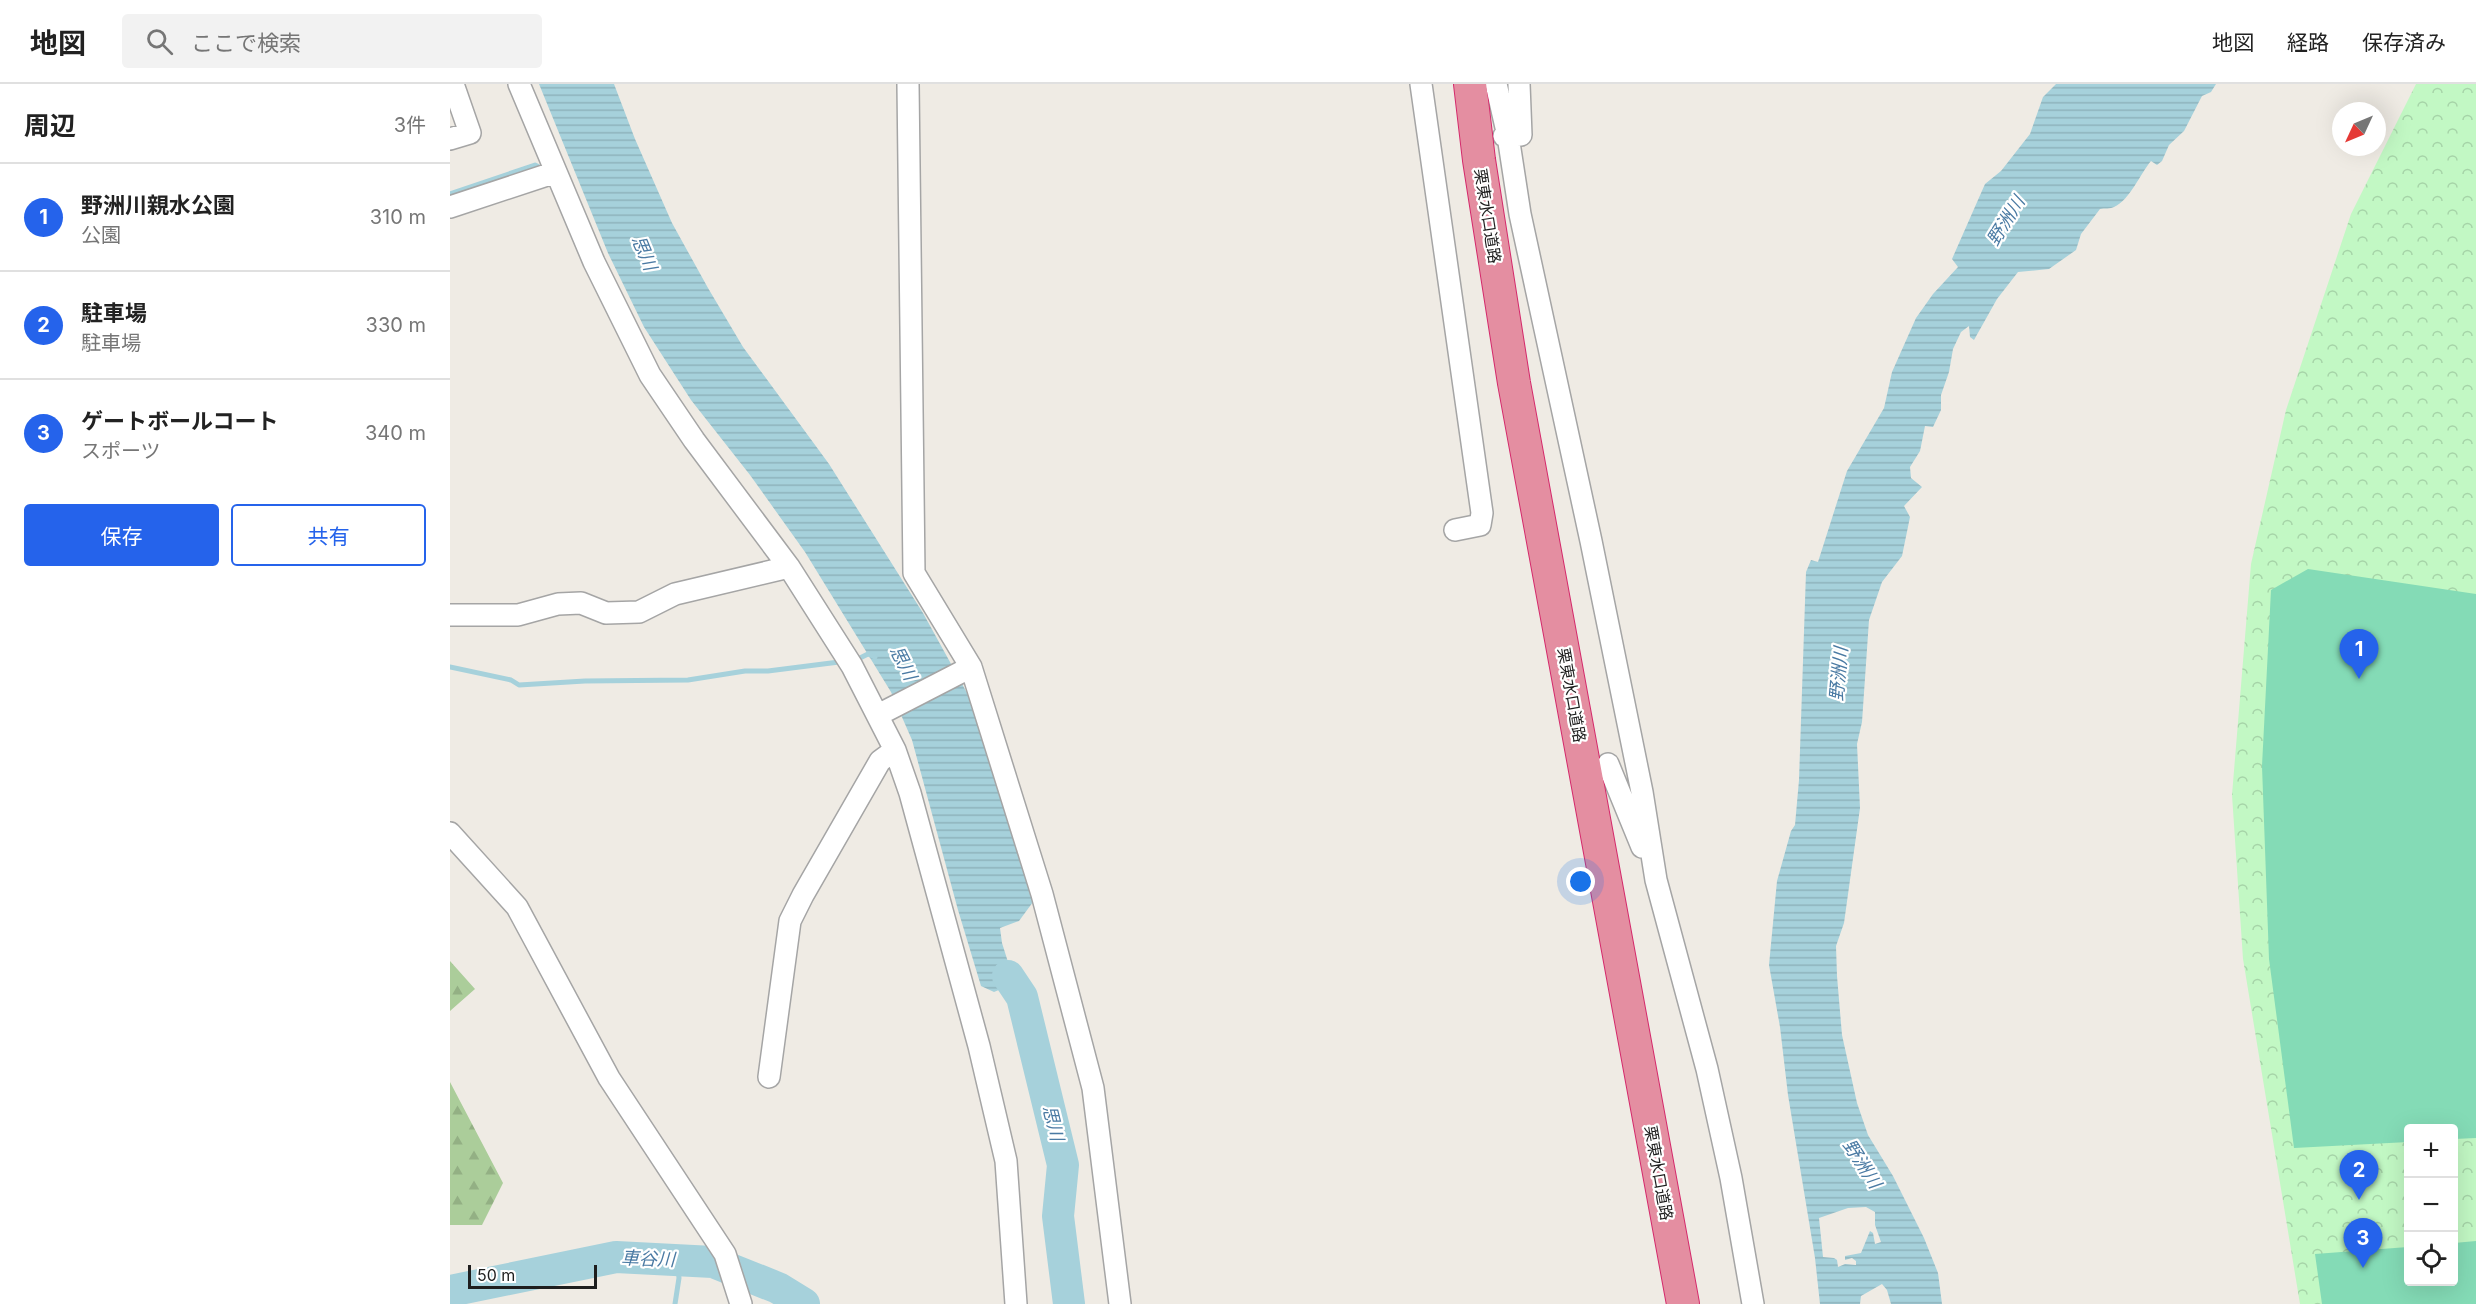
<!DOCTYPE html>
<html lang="ja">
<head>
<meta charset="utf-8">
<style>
  body { margin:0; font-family:Inter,"Noto Sans JP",sans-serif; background:#f2f2f2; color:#222 }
  .controls { position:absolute; right:18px; bottom:18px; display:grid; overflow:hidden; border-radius:6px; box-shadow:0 6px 24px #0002 }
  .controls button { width:54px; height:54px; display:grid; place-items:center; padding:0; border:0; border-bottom:2px solid #e0e0e0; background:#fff; color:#222; font:30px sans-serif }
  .compass { position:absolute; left:1882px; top:18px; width:54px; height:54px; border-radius:50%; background:#fff; box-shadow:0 6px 24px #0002; rotate:226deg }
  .scale { position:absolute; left:18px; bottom:15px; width:129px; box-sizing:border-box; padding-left:6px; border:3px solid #1e1e1e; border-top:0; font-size:16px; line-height:21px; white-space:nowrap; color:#1e1e1e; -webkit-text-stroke:4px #fff; paint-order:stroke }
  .you { position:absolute; left:1131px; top:798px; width:21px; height:21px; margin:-15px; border:4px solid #fff; border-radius:50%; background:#1a73e8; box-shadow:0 0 0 9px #1a73e833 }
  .badge { display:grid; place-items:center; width:39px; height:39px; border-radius:50%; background:#2563eb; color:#fff; font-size:20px; font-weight:700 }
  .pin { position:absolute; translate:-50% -50px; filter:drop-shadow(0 2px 3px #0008) }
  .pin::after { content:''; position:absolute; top:32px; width:21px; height:18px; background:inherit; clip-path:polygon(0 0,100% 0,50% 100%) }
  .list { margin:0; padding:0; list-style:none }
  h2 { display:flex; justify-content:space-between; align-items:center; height:78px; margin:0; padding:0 24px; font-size:26px }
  h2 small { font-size:20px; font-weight:400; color:#767676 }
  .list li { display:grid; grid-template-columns:39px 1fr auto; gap:18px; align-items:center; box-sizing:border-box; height:108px; padding:0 24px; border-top:2px solid #e0e0e0 }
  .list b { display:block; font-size:22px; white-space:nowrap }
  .list p { margin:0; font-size:20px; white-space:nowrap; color:#767676 }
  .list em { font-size:20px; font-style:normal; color:#767676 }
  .actions { display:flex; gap:12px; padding:18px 24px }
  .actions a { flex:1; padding:14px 0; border:2px solid #2563eb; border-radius:6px; text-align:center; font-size:21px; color:#2563eb }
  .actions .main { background:#2563eb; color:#fff }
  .icon { flex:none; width:33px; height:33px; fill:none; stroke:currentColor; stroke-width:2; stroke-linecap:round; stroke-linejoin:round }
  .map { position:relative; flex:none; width:2026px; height:1220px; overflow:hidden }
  header { display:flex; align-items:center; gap:36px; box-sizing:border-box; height:84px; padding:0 30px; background:#fff; border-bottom:2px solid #e0e0e0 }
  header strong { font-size:28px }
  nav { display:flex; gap:33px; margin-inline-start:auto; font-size:21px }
  .search { width:420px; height:54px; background:#f2f2f2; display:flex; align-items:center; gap:15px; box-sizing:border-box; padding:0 21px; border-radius:6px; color:#767676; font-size:22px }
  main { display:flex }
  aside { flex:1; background:#fff }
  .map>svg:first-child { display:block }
</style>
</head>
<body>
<header>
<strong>地図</strong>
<div class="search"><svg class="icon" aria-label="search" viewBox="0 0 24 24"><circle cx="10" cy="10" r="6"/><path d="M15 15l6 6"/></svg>ここで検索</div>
<nav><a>地図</a><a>経路</a><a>保存済み</a></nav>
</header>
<main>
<aside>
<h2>周辺<small>3件</small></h2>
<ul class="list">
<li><span class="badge">1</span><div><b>野洲川親水公園</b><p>公園</p></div><em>310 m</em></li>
<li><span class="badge">2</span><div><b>駐車場</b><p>駐車場</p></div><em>330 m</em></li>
<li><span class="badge">3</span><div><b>ゲートボールコート</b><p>スポーツ</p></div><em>340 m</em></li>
</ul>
<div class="actions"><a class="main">保存</a><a>共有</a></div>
</aside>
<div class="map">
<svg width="2026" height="1220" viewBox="0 0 2026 1220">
  <defs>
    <pattern id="forest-firs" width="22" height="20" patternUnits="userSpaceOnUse" patternTransform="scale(1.5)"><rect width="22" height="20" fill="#abcd9a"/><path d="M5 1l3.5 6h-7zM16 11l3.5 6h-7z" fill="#93b084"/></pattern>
    <pattern id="park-crowns" width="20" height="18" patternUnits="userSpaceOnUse" patternTransform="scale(1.5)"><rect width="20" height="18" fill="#c2f8c4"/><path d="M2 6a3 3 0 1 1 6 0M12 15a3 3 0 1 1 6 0" fill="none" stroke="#a6d4a8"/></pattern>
    <pattern id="water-rules" width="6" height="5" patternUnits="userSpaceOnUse" patternTransform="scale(1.5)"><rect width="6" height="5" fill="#a6d1db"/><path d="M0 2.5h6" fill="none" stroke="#8eb3bc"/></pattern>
  </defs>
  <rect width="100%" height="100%" fill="#efebe4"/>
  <path fill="url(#forest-firs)" d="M0,877L25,905L0,927Z
    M0,998L53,1099L32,1141H0Z"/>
  <path fill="url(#park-crowns)" fill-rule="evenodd" d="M1966,0H2026V1220H1850L1793,875L1782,711L1801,480L1836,326L1901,130ZM1958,1044H2004V1198H1958Z"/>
  <path fill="#84dbb6" d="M1858,485L2026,510V1054L2004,1055V1044H1958V1058L1844,1064L1819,875L1812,682L1821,506Z
    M2026,1157V1220H1872L1865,1170L1958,1163V1198H2004V1159Z"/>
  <path fill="url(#water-rules)" fill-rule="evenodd" d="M89,0H164L185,55L222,139L258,204L293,263L379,380L473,529L522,618L581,804L583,818L569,837L550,844L552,859L564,897L575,911L577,930L556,903L544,908L531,902L508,826L462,656L441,608L355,468L300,391L241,316L194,243L158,169Z
    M1606,0H1766L1761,8L1752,12L1734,47L1719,61L1712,77L1707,81L1701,77C1690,90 1680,116 1664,123C1661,125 1654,124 1650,125L1631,150L1626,166L1599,185L1568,188L1547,215L1524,256L1520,253L1519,242L1511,248L1503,265L1499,288L1491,311V326L1483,343L1475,342L1470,367L1460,383L1461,394L1472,403L1454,422L1460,433L1452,472L1432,498L1419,536L1412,638L1407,660L1410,724L1394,839L1386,862L1387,892L1392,951L1407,1019L1418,1051L1443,1092L1474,1154L1488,1189L1492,1220H1441L1437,1206L1432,1200L1411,1212L1410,1220H1370L1365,1174L1338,1011L1330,943L1319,881L1327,797L1341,747L1345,741L1349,696L1356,488L1361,476L1368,478L1397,387L1434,324L1442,288L1466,234L1483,210L1508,183L1502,175L1535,100L1551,87L1580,50L1593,13ZM1416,1123L1425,1128V1141L1431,1158L1425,1160L1423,1149L1420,1147L1411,1169L1395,1172V1176L1402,1174L1406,1177V1181L1395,1180L1388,1183L1387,1176L1384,1174L1373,1173L1369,1134L1398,1124Z"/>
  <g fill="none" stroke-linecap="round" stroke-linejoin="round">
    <path stroke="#a6d1db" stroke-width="5" d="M0,110L85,81L89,83
      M410,574L418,570L425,573
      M0,583L61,596L69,601L135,597L238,596L295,587H318L389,578
      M225,1220L229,1194L228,1185L234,1176"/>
    <path stroke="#a6d1db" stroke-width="32" d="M558,892L572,913L613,1081L608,1132L619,1220
      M0,1207L166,1173L263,1178L328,1204L354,1220"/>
    <defs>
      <path id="minor" d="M69,0L144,178L200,291L244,356L339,483L402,582L445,666L460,709L529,962L556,1077L566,1220
        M458,0L464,489L521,583L592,810L643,1004L670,1220
        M971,0L1032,429L1030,441L1005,446
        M1046,0L1058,52L1070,130L1141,457L1192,708L1206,796L1257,985L1281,1094L1303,1220
        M1054,52L1071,51L1069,0
        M0,55L20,49L3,0
        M0,123L106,88
        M0,531H68L108,520L131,519L156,529L189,528L225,510L339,483
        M428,631L521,583
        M1158,680L1192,763
        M0,749L67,823L159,994L275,1170L291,1220
        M319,993L340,837L353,811L430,677L445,666"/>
      <path id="highway" d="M1020,0L1029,76L1064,299L1233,1220"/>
    </defs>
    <use href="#minor" stroke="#a5a5a5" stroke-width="24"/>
    <use href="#highway" stroke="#d4296b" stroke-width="34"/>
    <use href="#minor" stroke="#fff" stroke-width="21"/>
    <use href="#highway" stroke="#e48ea1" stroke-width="32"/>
  </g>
  <g text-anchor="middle" stroke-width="4.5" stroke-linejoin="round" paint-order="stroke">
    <g font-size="16" fill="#1e1e1e" stroke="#fff">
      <text transform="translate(1038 132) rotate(81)" y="6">栗東水口道路</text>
      <text transform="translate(1122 611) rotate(80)" y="6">栗東水口道路</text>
      <text transform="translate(1209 1089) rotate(80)" y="6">栗東水口道路</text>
    </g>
    <g font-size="18" font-style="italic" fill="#4a7aa3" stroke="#fff">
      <text transform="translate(1556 137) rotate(-58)" y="6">野洲川</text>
      <text transform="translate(194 169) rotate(67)" y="6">思川</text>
      <text transform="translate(453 579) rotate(63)" y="6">思川</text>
      <text transform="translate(1389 590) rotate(-85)" y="6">野洲川</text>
      <text transform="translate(603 1039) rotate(76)" y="6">思川</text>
      <text transform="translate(1412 1080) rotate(57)" y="6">野洲川</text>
      <text transform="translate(198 1175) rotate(2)" y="6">車谷川</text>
    </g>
  </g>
</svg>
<div class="controls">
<button>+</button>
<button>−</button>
<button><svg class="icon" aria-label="locate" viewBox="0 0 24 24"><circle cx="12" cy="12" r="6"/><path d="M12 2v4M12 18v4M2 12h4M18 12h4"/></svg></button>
</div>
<svg class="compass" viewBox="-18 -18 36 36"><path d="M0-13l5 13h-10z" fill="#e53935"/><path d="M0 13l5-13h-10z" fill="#767676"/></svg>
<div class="scale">50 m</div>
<div class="you"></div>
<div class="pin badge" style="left:1909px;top:595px">1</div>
<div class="pin badge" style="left:1909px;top:1116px">2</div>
<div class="pin badge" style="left:1913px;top:1184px">3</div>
</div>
</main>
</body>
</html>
